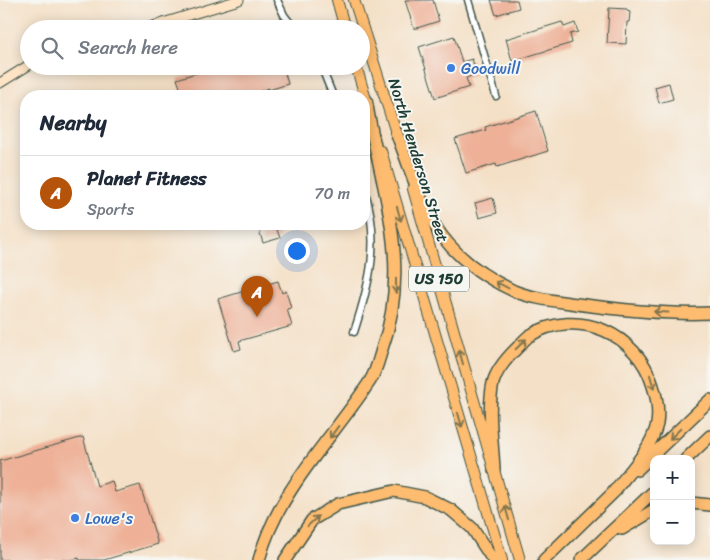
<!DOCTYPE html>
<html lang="en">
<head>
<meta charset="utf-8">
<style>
  body { margin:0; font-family:Sriracha,sans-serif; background:#f6f6f7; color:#1f2937 }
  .controls { position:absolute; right:15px; bottom:15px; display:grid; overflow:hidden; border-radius:10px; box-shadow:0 2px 12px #0003 }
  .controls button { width:45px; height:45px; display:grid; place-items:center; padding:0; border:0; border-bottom:1px solid #e0e1e3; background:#fff; color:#1f2937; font:25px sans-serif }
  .you { position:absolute; left:296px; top:250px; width:18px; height:18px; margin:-12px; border:4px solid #fff; border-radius:50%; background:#1a73e8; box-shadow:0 0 0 8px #1a73e833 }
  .badge { display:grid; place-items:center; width:32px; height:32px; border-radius:50%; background:#b45309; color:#fff; font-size:16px; font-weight:700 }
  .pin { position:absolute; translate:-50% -41px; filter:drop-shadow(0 1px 2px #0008) }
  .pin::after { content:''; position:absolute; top:26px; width:18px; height:15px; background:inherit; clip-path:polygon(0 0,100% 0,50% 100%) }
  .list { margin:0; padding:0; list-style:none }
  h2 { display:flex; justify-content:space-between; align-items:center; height:65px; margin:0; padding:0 20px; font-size:21px }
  h2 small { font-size:16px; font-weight:400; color:#747a83 }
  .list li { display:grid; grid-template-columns:32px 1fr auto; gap:15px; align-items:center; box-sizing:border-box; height:75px; padding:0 20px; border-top:1px solid #e0e1e3 }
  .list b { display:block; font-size:19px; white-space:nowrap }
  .list p { margin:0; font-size:16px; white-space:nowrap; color:#747a83 }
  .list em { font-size:16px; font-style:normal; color:#747a83 }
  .icon { flex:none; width:28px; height:28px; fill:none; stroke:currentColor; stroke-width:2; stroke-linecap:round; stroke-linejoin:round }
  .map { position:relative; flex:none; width:710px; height:560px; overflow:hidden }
  .search { position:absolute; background:#fff; box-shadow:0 2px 12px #0003; left:20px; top:20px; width:350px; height:55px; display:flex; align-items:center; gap:12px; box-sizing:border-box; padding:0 18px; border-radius:28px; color:#747a83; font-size:19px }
  .panel { position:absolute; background:#fff; box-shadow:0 2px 12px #0003; left:20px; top:90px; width:350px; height:140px; border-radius:20px }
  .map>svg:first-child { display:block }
</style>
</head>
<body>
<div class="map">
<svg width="710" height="560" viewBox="0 0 710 560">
  <rect width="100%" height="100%" fill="#f6f6f2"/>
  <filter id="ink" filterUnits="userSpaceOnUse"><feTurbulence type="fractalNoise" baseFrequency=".02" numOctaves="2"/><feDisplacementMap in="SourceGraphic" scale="10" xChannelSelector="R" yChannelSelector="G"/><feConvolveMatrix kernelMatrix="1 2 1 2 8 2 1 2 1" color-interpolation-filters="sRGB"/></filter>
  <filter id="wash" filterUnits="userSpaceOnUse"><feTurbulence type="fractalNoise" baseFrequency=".0096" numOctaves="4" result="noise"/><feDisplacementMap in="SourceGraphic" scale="20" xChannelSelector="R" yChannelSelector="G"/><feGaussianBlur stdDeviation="1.12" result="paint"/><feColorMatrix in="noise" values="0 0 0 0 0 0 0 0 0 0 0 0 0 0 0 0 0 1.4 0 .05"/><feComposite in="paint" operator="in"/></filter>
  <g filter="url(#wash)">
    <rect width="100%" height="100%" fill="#f4e0c6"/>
    <g id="blocks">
      <path fill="#eeb197" d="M405,0H433L439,21L414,29Z
        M491,0H517L519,8L496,15Z
        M609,8L627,9V11L630,12L629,22H627L626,44L607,43Z
        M562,22L564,27L575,23L578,32L570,34L572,43L512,61L506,39Z
        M454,36L462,62L472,59L477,74L466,78L469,87L435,98L419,47Z
        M218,66H283L288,84L269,90V88L247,96H183L177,79Z
        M669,83L673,99L659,103L655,87Z
        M536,111L548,151L497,167L496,164L466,173L455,139L486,130L485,127Z
        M493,198L497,213L479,218L475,203Z
        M257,224H272L273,228L276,227L280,238L263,243Z
        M278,281L282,293L286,291L291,308L287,309L292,326L239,341L241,349L234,351L218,299Z
        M83,437L97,486L112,481L115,492L140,485L158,544L104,560H79V558L71,560H0V461Z"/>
    </g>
  </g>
  <g filter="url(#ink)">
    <use href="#blocks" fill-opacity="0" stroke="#3f554a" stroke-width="1"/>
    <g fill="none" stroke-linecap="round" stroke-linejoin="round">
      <defs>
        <path id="street" d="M277,0L284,15L295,29
          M468,0L496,96
          M321,66L333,96
          M354,332C370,283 381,240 364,189"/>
        <path id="secondary" d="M143,29L239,0
          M0,83L29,65"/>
        <path id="primary" d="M337,0L345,29
          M354,0L398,139
          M356,66L368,106
          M381,151L502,560
          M413,189L520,560"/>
        <path id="highway" d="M396,132C409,164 421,209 442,236C461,261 486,278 514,291C533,299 557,301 577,304C621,310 666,315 710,313
          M686,459L710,436
          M494,470C493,442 487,411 493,383C496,371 507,358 516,349C520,345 525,339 529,336C578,306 638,334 653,386C657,398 659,411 657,424C651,450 628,473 612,494
          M637,470L710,400
          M691,503L710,505
          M622,529L654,510
          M259,560C277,491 332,439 370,381C376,372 379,359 382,349C413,262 380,186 366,100
          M285,560L312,520L338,504L394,491L425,497L451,510L472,528L493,560
          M544,560L616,490
          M581,560L654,491"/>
      </defs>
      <use href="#street" stroke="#3f554a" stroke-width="9"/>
      <use href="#secondary" stroke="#3f554a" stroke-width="11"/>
      <use href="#primary" stroke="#3f554a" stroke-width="12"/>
      <use href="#highway" stroke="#3f554a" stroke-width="14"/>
      <use href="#street" stroke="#fff" stroke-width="6"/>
      <use href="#secondary" stroke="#fee4c5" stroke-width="9"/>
      <use href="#primary" stroke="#fdbc6f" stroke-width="10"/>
      <use href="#highway" stroke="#fdbc6f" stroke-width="11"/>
    </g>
    <defs><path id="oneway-shaft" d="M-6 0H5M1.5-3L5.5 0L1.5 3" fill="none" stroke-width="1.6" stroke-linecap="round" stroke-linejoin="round" transform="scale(1.25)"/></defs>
    <g stroke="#83764f">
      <use href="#oneway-shaft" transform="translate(399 214) rotate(74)"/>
      <use href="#oneway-shaft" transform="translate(502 285) rotate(-153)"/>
      <use href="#oneway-shaft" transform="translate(396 286) rotate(90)"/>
      <use href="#oneway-shaft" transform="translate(661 312) rotate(-177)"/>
      <use href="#oneway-shaft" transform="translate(521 344) rotate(-44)"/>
      <use href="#oneway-shaft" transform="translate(461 357) rotate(-106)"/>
      <use href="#oneway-shaft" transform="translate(652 382) rotate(74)"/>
      <use href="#oneway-shaft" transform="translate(460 420) rotate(74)"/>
      <use href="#oneway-shaft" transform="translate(334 432) rotate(126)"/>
      <use href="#oneway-shaft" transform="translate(675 434) rotate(136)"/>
      <use href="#oneway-shaft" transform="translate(507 513) rotate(-106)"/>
      <use href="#oneway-shaft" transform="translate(313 521) rotate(-43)"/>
    </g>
  </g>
  <g fill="#3f7fe0" stroke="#f6f6f2" stroke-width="2">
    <circle cx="451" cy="68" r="5"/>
    <circle cx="75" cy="518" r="5"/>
  </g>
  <g text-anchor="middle" stroke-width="4" stroke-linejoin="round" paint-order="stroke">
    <rect fill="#f6f6f2" stroke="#60746d" stroke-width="1" x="409" y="266.5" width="60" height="25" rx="4"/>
    <g font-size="15" font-weight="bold" fill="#1f3d34">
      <text x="439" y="284">US 150</text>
    </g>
    <g font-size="16" fill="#366cbe" stroke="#f6f6f2" text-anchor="start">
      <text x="461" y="74">Goodwill</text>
      <text x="85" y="524">Lowe's</text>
    </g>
    <g font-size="16" fill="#1f3d34" stroke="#f6f6f2">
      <text transform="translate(419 160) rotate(73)" y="6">North Henderson Street</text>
    </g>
  </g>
</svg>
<div class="controls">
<button>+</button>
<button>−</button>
</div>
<div class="you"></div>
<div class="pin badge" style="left:257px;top:317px">A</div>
<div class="search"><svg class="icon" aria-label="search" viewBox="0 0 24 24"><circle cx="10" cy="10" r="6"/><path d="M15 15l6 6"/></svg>Search here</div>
<section class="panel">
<h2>Nearby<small></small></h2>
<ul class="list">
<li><span class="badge">A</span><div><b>Planet Fitness</b><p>Sports</p></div><em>70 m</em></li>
</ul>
</section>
</div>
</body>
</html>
